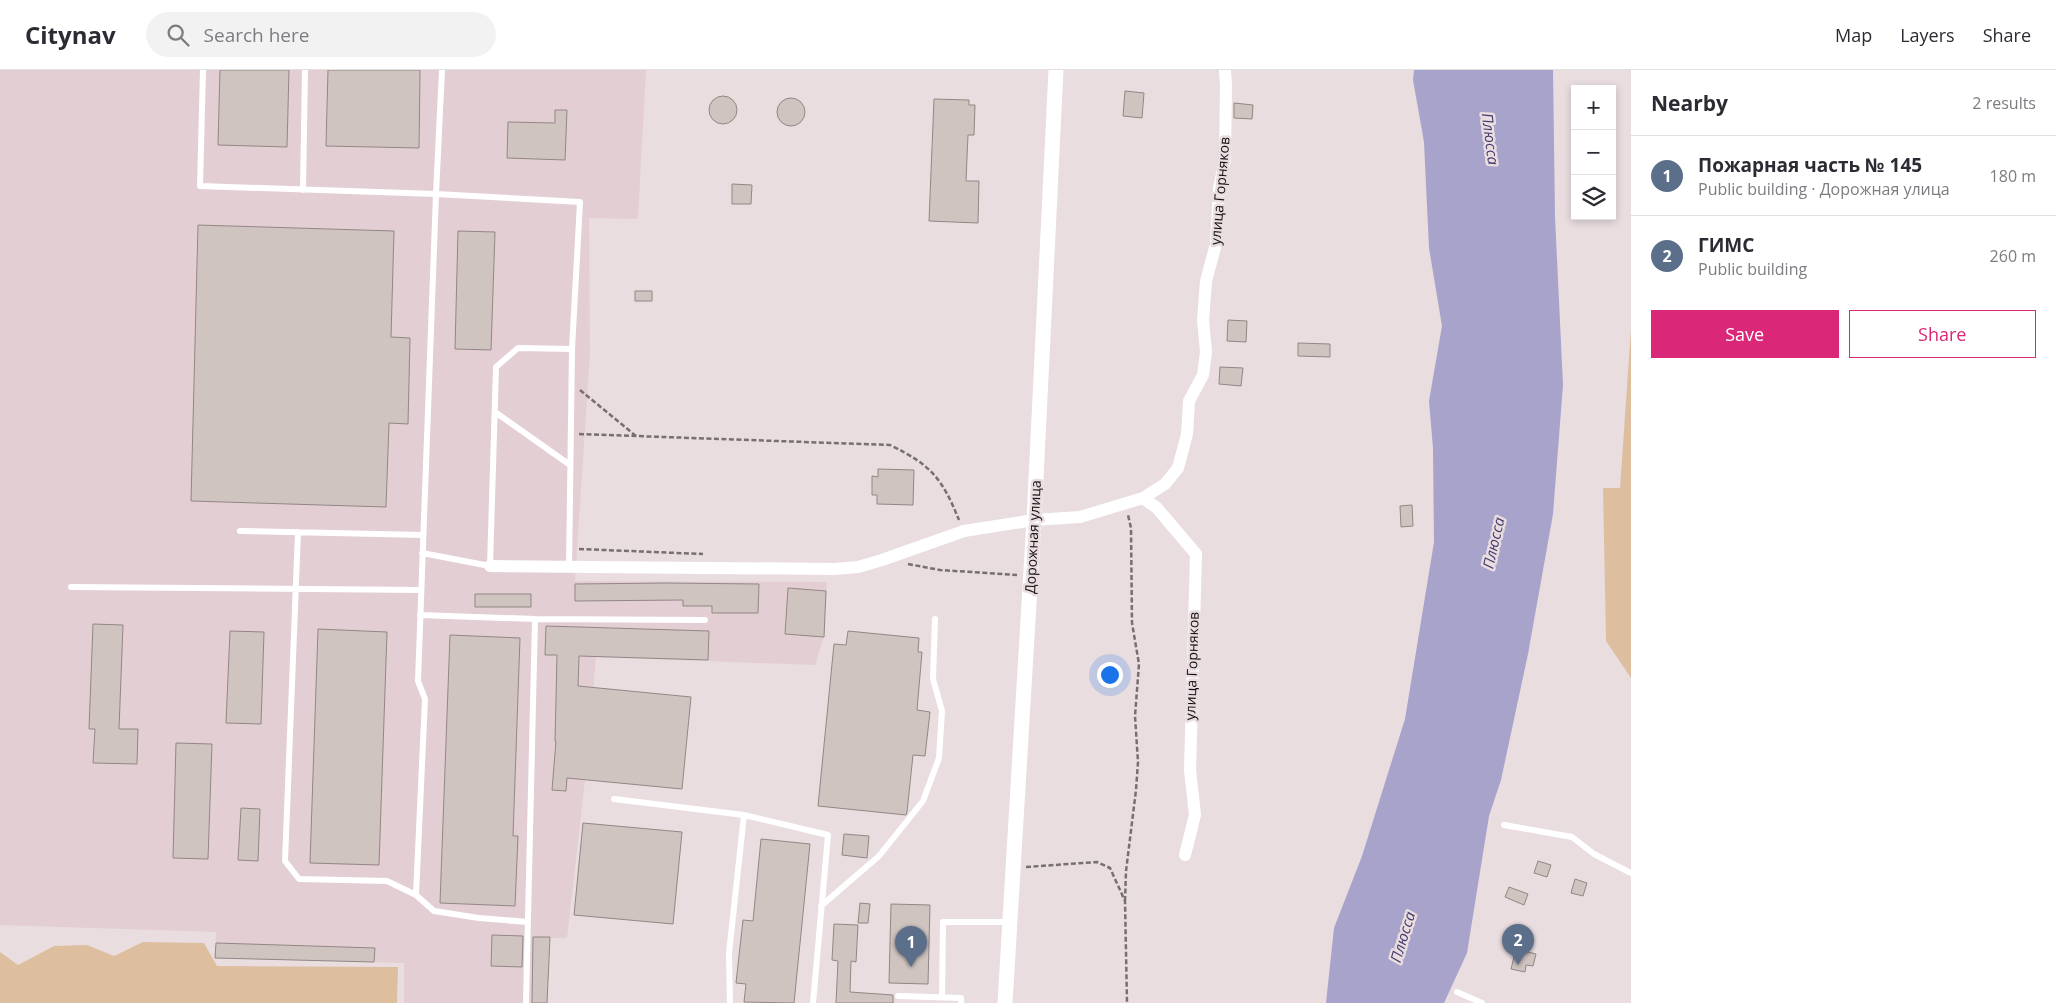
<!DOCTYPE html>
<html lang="en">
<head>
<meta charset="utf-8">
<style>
  body { margin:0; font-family:"Open Sans",sans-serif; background:#f2f2f3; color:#2b2b33 }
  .controls { position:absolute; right:15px; top:15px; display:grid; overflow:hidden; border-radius:0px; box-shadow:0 2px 8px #0003 }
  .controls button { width:45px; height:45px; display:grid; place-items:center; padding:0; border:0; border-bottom:1px solid #e1e1e2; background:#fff; color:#2b2b33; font:25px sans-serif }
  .you { position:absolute; left:1109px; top:604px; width:18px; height:18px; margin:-12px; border:4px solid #fff; border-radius:50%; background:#1a73e8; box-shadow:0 0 0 8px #1a73e833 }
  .badge { display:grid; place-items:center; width:32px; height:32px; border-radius:50%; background:#db2777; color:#fff; font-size:16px; font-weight:700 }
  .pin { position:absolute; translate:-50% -41px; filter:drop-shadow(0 1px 2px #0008) }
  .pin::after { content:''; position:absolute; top:26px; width:18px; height:15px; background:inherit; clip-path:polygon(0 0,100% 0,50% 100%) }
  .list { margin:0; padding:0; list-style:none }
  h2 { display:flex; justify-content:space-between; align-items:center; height:65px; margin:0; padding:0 20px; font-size:21px }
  h2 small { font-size:16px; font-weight:400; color:#7c7c81 }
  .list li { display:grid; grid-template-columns:32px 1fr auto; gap:15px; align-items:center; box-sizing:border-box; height:80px; padding:0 20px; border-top:1px solid #e1e1e2 }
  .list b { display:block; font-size:19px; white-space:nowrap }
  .list p { margin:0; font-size:16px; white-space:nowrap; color:#7c7c81 }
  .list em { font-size:16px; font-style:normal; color:#7c7c81 }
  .actions { display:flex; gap:10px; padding:15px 20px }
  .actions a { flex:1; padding:11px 0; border:1px solid #db2777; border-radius:0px; text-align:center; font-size:18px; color:#db2777 }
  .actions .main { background:#db2777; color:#fff }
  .icon { flex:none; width:28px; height:28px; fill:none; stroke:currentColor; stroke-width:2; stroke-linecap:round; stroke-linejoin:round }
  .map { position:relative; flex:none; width:1631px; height:933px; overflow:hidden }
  header { display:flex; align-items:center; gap:30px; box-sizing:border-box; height:70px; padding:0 25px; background:#fff; border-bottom:1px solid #e1e1e2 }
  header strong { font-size:24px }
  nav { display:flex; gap:28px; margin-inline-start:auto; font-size:18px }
  .search { width:350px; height:45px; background:#f2f2f3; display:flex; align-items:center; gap:12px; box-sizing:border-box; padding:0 18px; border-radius:28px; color:#7c7c81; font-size:19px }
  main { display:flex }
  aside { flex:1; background:#fff }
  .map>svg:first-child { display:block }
</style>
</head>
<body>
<header>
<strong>Citynav</strong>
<div class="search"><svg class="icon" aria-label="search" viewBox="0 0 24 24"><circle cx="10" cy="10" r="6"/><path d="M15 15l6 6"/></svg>Search here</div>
<nav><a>Map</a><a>Layers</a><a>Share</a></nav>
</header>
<main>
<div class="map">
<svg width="1631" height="933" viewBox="0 0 1631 933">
  <rect width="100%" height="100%" fill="#e9dde0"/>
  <path fill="#e3ced4" d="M0,0H646L638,149L589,148L590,284L575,511L827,512L824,567L815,595L596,587L585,710L567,868H550L547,933H404V893L215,888L216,862L0,855Z"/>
  <path fill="#ddbfa0" d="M1631,259V608L1606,571L1603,418H1620Z
    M143,872L204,873L217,896L398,897L397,933H0V882L18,895L54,876L87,875L114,886Z"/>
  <path fill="#a7a3ca" d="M1414,0H1553L1555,147L1563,315L1553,444L1528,584L1501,710L1489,746L1467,883L1444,933H1326L1334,858L1362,786L1405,649L1434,472L1433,378L1429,331L1442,256L1429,178L1424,72L1413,10Z"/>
  <path fill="#d0c4c1" stroke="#928784" d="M220,0H289L287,77L218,75Z
    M328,0H420L419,78L326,76Z
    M1125,21L1144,23L1142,48L1123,46Z
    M709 40a14 14 0 1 1 28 0a14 14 0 1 1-28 0Z
    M777 42a14 14 0 1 1 28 0a14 14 0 1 1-28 0Z
    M934,29L969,30V35H975L974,65H968L966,111H979L978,153L929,151Z
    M1234,33L1253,35L1252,49L1234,48Z
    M555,40H567L565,90L507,88L508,52L555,53Z
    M732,114L752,115L751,134H732Z
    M198,155L394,161L391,267L410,268L408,354L389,353L386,437L191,431Z
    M458,161L495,162L491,280L455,279Z
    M635,221H652V231H635Z
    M1228,250L1247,251L1246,272L1227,271Z
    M1298,273L1330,274V287L1298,286Z
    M1220,297L1243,298L1241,316L1219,314Z
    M878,399L914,400L913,435L877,434V425H872V406L878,407Z
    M1412,435L1413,456L1401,457L1400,436Z
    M666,513L759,514L758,543H712V536H683V530L575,531V514Z
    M788,518L826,521L824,567L785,564Z
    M475,524H531V537H475Z
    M93,554L123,555L119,659H138L137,694L93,693L95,659H89Z
    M546,556L709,561L708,590L579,586L578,616L691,627L682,719L567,708L566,721L552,720L556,671H555L557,585H545Z
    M318,559L387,562L379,795L310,793Z
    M230,561L264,562L261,654L226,653Z
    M848,561L919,568L918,582H922L917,640L930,642L925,686L913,685L907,742L906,745L818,736L834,574L846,575Z
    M450,565L520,568L513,766H518L515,836L440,833Z
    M176,673L212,674L208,789L173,788Z
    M241,738L260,739L258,791L238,790Z
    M583,753L682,762L673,854L574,845Z
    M844,764L869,766L867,788L842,785Z
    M761,769L810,774L794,933L744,932L746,914L736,913L743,850L753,851Z
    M1538,791L1551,795L1547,807L1534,803Z
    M1575,809L1587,813L1583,826L1571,823Z
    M1509,817L1528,824L1524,835L1505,827Z
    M860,833L870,834L868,853H858Z
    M891,834L930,835L928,914L889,913Z
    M834,854L858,855L856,892L851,891L850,922L893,925V933H836L838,891L832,890Z
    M492,865L523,866L522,897L491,896Z
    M533,867H550L547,933H532Z
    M216,873L375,878L374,892L215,888Z
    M1516,879L1536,884L1533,896L1526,895L1525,902L1511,899Z"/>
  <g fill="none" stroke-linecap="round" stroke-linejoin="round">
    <path stroke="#776f71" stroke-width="2.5" stroke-dasharray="5 2.5" stroke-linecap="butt" d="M580,320L636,366
      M579,364L890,375C931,395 942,408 959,450
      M579,479L703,484
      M908,494L940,500L1017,505
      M1026,797L1097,792L1110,798L1125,831L1127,933
      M1125,831L1126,801L1136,720L1138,692L1135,646L1139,594L1132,553L1131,458L1128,445"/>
    <path stroke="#fff" stroke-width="6" d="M203,0L200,116L436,124L580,132L572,279L569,498
      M303,120L305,0
      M495,342L570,395
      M240,461L423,465
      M298,462L285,791L299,809L387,811L416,825L434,841L479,848L528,852
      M422,483L490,496L496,297L518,278L572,279
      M71,517L421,520
      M420,545L535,549L705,550
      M614,729L744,745L828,765L813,933
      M1504,755L1572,767L1594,784L1631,803
      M416,825L425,629L418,611L436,124L442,0
      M821,836L879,786L923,731L939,688L942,641L933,609L935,549
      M1457,922L1482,933
      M898,926L961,928V933
      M942,927L943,852H1009
      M526,933L535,549
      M730,933L729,883L744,745"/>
    <path stroke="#fff" stroke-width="12" d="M1143,428L1157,438L1196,484L1190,700L1195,745L1185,785
      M490,496L835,499L858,497L882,490L964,461L1034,450L1080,447L1143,428L1165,414L1178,398L1187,364L1189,331L1203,305L1206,282L1203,250L1206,211L1216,174L1219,118L1225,90L1226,15L1225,0"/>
    <path stroke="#fff" stroke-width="15" d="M1005,933L1034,450L1056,0"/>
  </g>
  <g text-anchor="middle" stroke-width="5" stroke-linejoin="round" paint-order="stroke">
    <g font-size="14" fill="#130f10" stroke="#e9dde0">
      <text transform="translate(1220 121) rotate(-85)" y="5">улица Горняков</text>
      <text transform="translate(1033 467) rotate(-87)" y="5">Дорожная улица</text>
      <text transform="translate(1192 596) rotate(-88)" y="5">улица Горняков</text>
    </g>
    <g font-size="15" font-style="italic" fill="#433a6d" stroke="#e9dde0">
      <text transform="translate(1490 69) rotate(83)" y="5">Плюсса</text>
      <text transform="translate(1494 473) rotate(-77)" y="5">Плюсса</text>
      <text transform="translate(1403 867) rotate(-73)" y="5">Плюсса</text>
    </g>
  </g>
</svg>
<div class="controls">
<button>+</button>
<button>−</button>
<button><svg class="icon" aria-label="layers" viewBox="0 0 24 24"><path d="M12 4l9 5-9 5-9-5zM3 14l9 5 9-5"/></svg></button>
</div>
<div class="you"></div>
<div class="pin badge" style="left:911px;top:897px;background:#5c6f8a">1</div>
<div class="pin badge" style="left:1518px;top:895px;background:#5c6f8a">2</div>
</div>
<aside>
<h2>Nearby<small>2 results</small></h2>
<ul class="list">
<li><span class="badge" style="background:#5c6f8a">1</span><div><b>Пожарная часть № 145</b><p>Public building · Дорожная улица</p></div><em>180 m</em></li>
<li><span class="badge" style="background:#5c6f8a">2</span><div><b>ГИМС</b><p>Public building</p></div><em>260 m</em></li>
</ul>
<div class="actions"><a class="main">Save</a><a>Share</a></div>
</aside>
</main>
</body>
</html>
